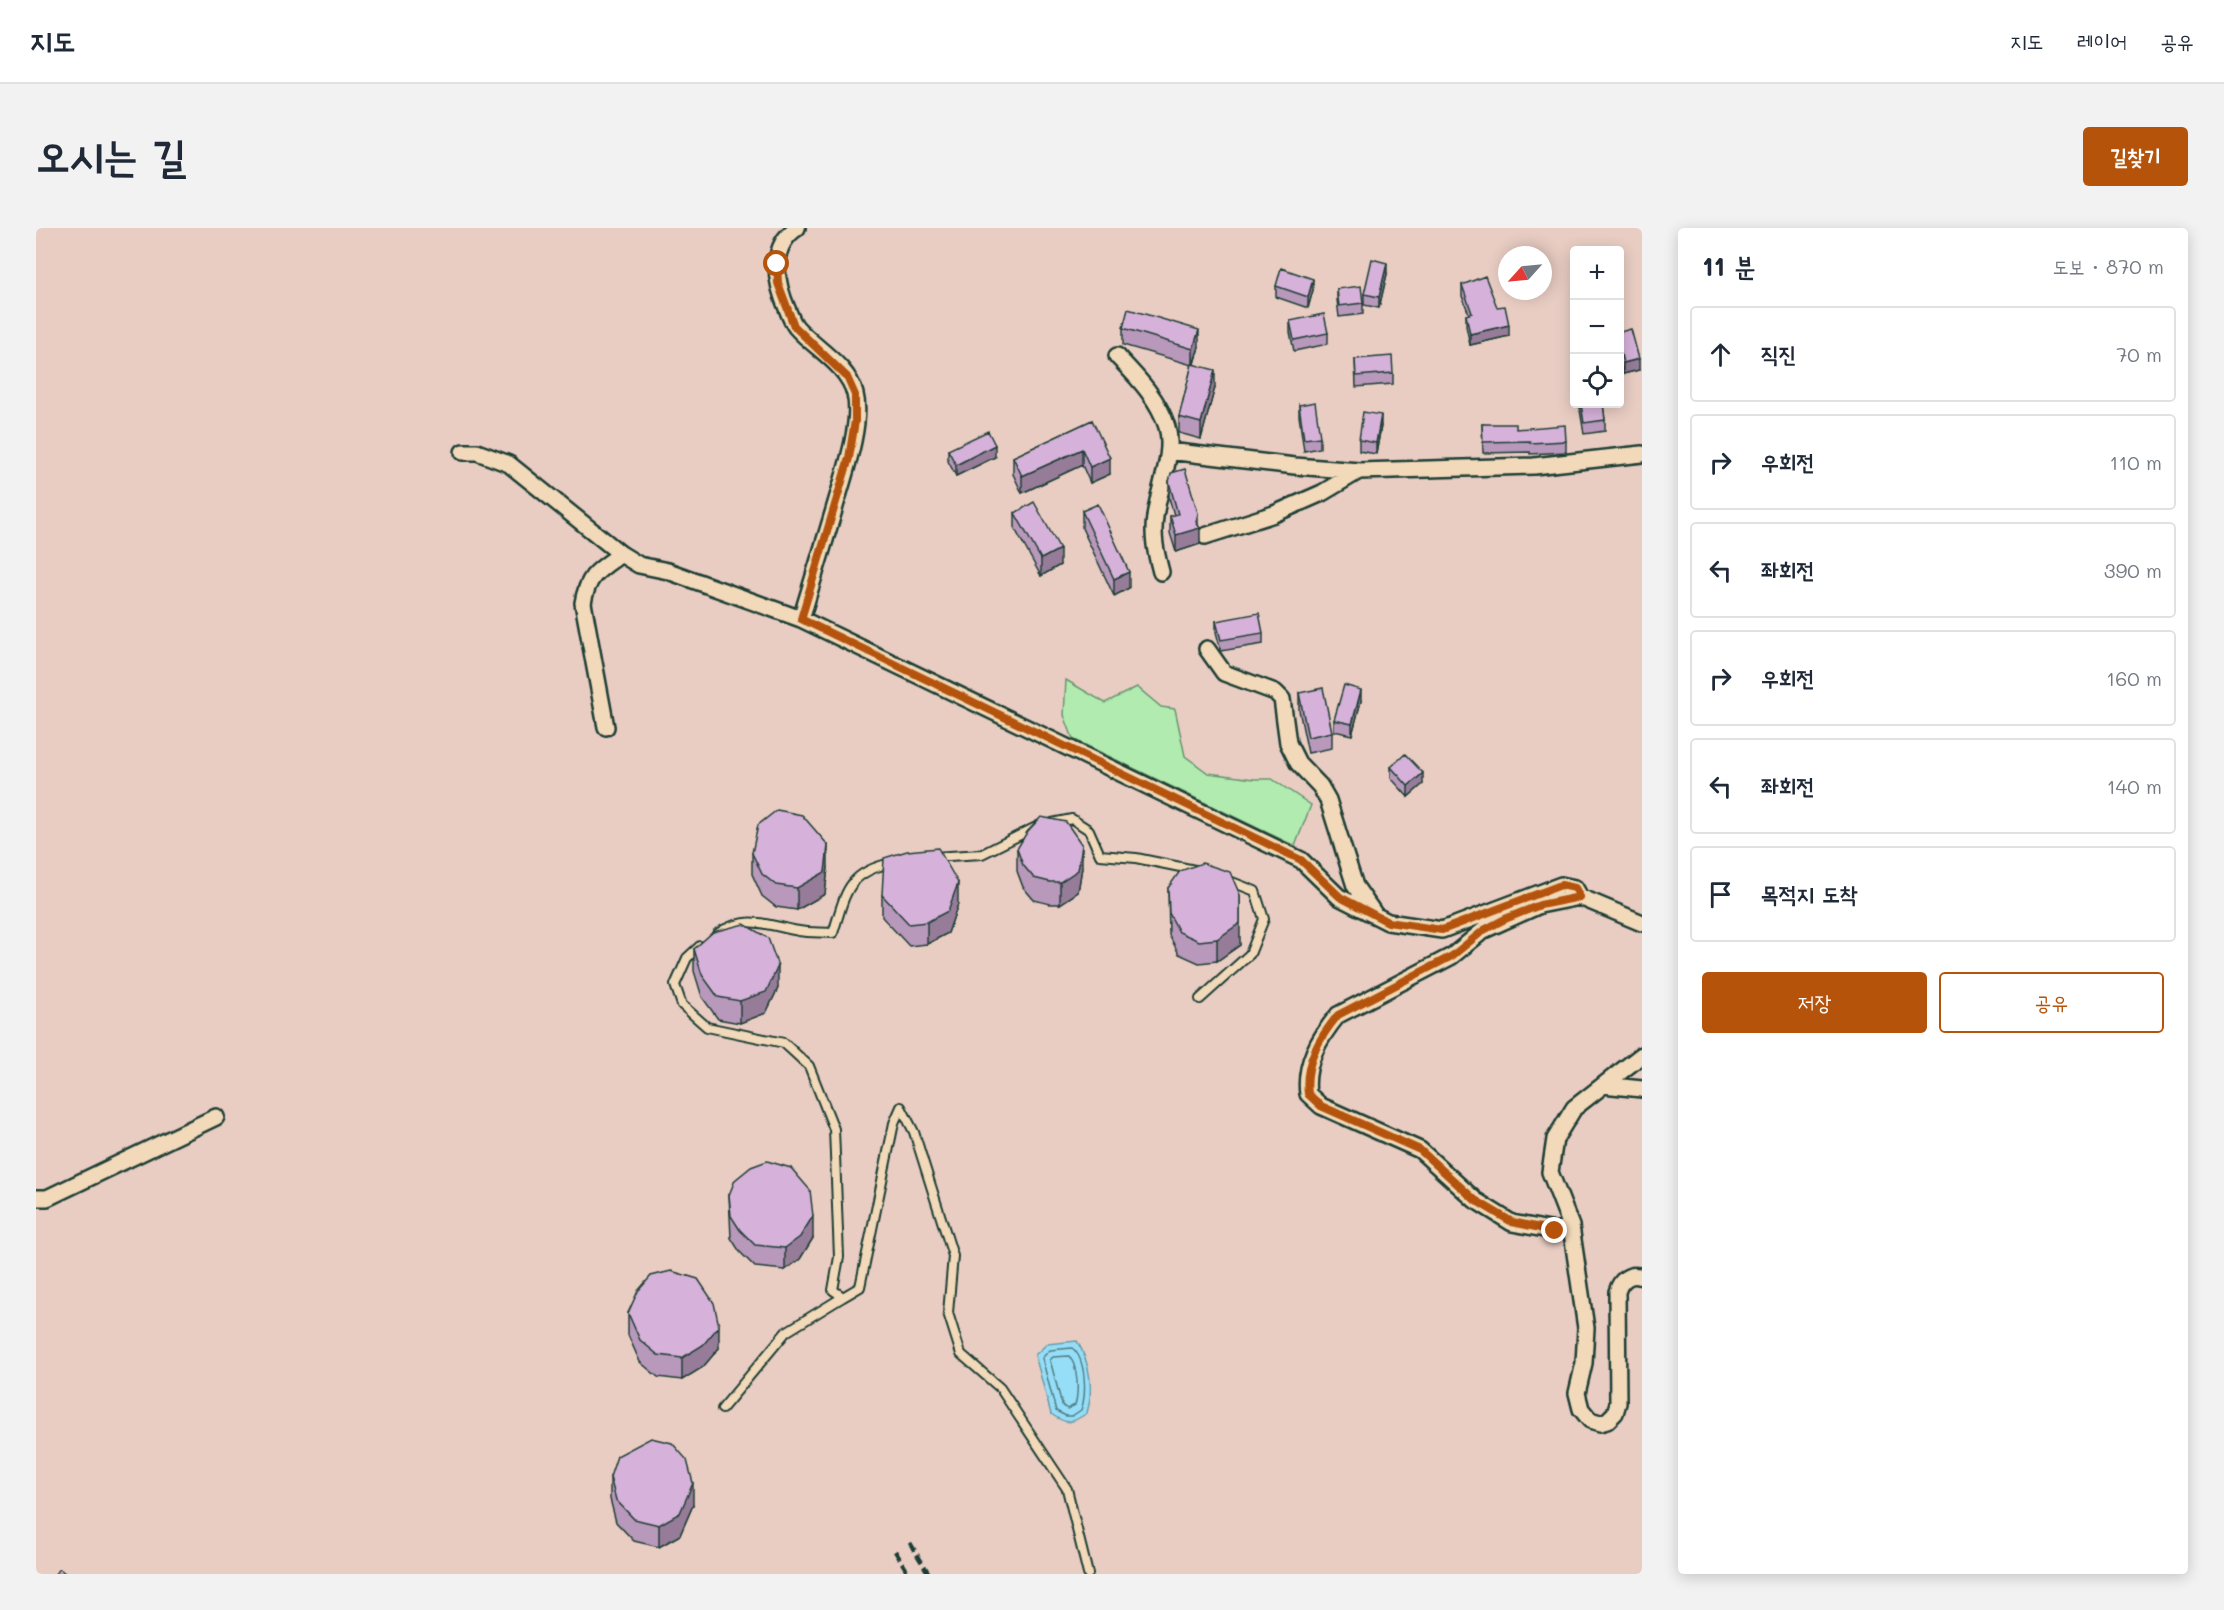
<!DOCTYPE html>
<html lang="ko">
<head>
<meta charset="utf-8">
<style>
  body { margin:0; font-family:Mali,"Poor Story",sans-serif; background:#f2f2f3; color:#1f2937 }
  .controls { position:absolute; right:18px; top:18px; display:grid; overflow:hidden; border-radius:6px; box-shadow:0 3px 15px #0003 }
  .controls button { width:54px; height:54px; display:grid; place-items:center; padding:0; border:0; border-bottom:2px solid #e0e1e3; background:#fff; color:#1f2937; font:30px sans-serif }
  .compass { position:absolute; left:1462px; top:18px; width:54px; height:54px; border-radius:50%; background:#fff; box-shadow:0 3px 15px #0003; rotate:243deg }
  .stop { position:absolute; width:18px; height:18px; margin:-14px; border:4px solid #b45309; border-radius:50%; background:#fff }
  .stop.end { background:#b45309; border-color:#fff; box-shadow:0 2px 6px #0008 }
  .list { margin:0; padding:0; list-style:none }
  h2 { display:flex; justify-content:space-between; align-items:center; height:78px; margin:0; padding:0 24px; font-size:26px }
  h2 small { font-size:20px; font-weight:400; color:#747a83 }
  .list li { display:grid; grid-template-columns:39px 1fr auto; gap:18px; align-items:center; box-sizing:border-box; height:96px; margin:0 12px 12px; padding:0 12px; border:2px solid #e0e1e3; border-radius:6px }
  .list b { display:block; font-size:22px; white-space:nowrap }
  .list em { font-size:20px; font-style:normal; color:#747a83 }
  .actions { display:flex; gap:12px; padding:18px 24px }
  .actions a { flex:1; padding:14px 0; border:2px solid #b45309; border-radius:6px; text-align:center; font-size:21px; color:#b45309 }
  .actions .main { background:#b45309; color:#fff }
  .icon { flex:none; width:33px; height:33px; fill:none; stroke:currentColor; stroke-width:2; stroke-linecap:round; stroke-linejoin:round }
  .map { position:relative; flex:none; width:1606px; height:1346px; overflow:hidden; border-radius:6px }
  header { display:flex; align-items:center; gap:36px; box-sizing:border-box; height:84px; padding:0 30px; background:#fff; border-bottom:2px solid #e0e1e3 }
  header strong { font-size:28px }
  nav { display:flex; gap:33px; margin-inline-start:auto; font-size:21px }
  .intro { display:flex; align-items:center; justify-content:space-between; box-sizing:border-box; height:144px; padding:0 36px }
  h1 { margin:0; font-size:42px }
  .button { padding:15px 27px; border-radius:6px; background:#b45309; color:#fff; font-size:21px; font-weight:700 }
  main { display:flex; gap:36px; padding:0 36px }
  aside { flex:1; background:#fff; border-radius:6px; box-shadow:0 3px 15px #0003 }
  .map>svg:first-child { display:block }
</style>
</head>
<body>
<header>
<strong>지도</strong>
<nav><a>지도</a><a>레이어</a><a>공유</a></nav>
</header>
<div class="intro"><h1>오시는 길</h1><a class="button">길찾기</a></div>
<main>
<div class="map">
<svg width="1606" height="1346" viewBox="0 0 1606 1346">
  <rect width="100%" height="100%" fill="#e9cdc3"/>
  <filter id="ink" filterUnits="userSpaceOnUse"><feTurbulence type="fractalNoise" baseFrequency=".0167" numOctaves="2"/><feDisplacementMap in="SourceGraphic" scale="12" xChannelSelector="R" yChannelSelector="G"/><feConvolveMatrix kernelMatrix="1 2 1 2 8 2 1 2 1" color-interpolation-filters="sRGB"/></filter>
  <g filter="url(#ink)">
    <path fill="#b1ebaf" stroke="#689472" stroke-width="1.5" d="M1030,452L1069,475L1101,459L1125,479L1139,481L1149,528L1172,545L1218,551H1236L1275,577L1259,618L1037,511L1028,487Z"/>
    <path fill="#96ddf8" stroke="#669daa" stroke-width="1.5" d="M1041,1113C1054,1135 1058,1161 1051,1185C1035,1196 1031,1197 1015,1186L999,1127L1011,1116Z"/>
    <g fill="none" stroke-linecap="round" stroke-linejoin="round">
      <path stroke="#4f7d82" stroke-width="1.5" d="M1036,1120C1050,1130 1051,1166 1045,1182L1036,1188H1030L1020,1183L1006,1130L1014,1122Z
        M1033,1128C1042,1138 1043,1164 1039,1177L1031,1181L1026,1177L1014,1132L1017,1129Z"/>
      <defs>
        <path id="service" d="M1016,595L1036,591L1053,602L1064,627L1100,630L1159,642
          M897,629L946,626L1004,597
          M681,706C711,686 731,697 763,703C774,705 786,704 797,705C810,665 810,645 855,635
          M664,718L651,730L639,757L646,777L671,799L748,815L773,838L798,901L803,1029L797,1062L807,1069L824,1059L858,895L865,879L878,904L917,1028L912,1085L925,1126L964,1160L1031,1261L1052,1346
          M1164,771L1214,726L1228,691L1219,663L1191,652
          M686,1181L750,1104L807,1069"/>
        <path id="minor" d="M761,0C732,19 740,56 752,83C754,88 756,94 760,99C778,120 812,137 819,166C827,196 806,253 798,282C787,319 776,355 765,391
          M1081,128C1100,148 1123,171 1131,199C1139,225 1122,262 1119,289C1116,309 1120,325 1125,344
          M1133,223L1259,238L1323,243L1498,238L1606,226
          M427,224H441L473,236L585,326L603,337L632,343L765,391L1265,632L1303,669L1352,694L1406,702L1525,657L1539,660L1544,669
          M1169,308L1238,286L1286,265L1323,243
          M1171,421L1188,445L1239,464L1246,471L1252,515L1262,535L1284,558L1292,572L1319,658L1337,684
          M570,499L547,375C552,346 563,342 585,326
          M1606,827L1538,880L1519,911L1514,944L1535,998L1550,1100L1548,1135L1541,1165L1545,1181L1554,1192L1564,1195L1571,1193L1579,1185L1582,1175L1581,1064C1584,1053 1593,1044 1606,1049
          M1567,857L1606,861
          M0,970H11L180,889
          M1535,998L1519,1003L1476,995L1439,972L1384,922L1285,878L1272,866C1268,836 1283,810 1302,787L1416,728L1448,702L1504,677L1544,669L1606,695"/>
      </defs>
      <use href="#service" stroke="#1f3d34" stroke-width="12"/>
      <use href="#minor" stroke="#1f3d34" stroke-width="20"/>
      <use href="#service" stroke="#f1d9b9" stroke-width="8"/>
      <use href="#minor" stroke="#f1d9b9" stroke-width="15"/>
      <path stroke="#1f3d34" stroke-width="4.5" stroke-dasharray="9 4.5" stroke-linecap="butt" d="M874,1315L893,1346
        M859,1323L873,1346"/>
    </g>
    <path fill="#b898bb" stroke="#1f3d34" stroke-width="1.5" d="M1351,46L1343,80L1328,77V66Z
      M1426,57L1461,79L1473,108L1434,117L1430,98V87L1433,86L1426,68Z
      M1240,58L1277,62L1272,80L1240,69Z
      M1301,61L1327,75V86L1303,89L1301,72Z
      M1254,93L1292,105V116L1258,123L1254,104Z
      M1087,100L1163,119L1158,136L1179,159L1165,211L1143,205V189L1156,137L1087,117Z
      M1584,104L1603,142L1587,146L1584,134Z
      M1319,131L1357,145V156L1320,159Z
      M1543,176H1567L1569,192V203L1548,206Z
      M1263,177L1284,209V220L1268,223L1263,188Z
      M1056,192L1074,246L1054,255L1046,237L986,265L977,246V229Z
      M1446,196L1480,201L1530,213V224L1494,226V224L1447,225Z
      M1345,198L1340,226L1323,223V212Z
      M912,222L959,229L920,248L912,233Z
      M1133,254L1162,297L1164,316L1140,324L1134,305V288L1138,287L1133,270Z
      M1046,283L1093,360L1078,368L1046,300Z
      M979,285L1024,337L1005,348L979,301Z
      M1180,393L1227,405V416L1185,423L1180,404Z
      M1263,465L1296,504V520L1272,525L1263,482Z
      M1325,473L1316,507L1298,503V492Z
      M1355,539L1387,556L1372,569L1355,550Z
      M981,621L1046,639L1042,664L1024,676H1014L998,672L987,659L981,643Z
      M716,625L792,639L789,666L761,682L740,679L726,668L716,646Z
      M1132,660L1204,717L1181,733L1163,735L1143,726L1133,707Z
      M846,667L922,676L912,705L891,716L873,718L846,689Z
      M658,721L742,760L730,785L704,795L682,791L666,769L658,743Z
      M693,967L777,1010L764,1031L749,1042L719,1039L704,1024L695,1010Z
      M592,1085L683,1120L667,1139L646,1152L622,1149L604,1134L592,1107Z
      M574,1249L657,1277L644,1307L623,1319L598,1313L580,1294L574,1271Z"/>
    <path fill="#967c99" stroke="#1f3d34" stroke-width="1.5" d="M1351,35V46L1343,80V69Z
      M1277,51V62L1272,80V69Z
      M1473,97V108L1434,117V106Z
      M1163,102V119L1157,137V121Z
      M1603,131V142L1587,146V135Z
      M1179,142V159L1165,211V195Z
      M1345,187V198L1340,226V215Z
      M959,217V229L920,248V237Z
      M1046,221V237L986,265V248Z
      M1074,230V246L1054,255V239Z
      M1162,285V300H1164V316L1140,324V307L1160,294Z
      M1024,321V337L1005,348V331Z
      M1093,344V360L1078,368V351Z
      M1325,462V473L1316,507V496Z
      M1387,545V556L1372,569V558Z
      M792,617V639L789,666L761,682V660Z
      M1046,617V639L1042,664L1024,676V654Z
      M922,655V676L912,705L891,716V694Z
      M1204,667V717L1181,733V711Z
      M742,738V760L730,785L704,795V773Z
      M777,988V1010L764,1031L749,1042V1020Z
      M683,1098V1120L667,1139L646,1152V1130Z
      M657,1255V1277L644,1307L623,1319V1297Z"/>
    <path fill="#d6b1da" stroke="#1f3d34" stroke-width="1.5" d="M1336,31L1351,35L1343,69L1328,66Z
      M1245,40L1277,51L1272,69L1240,58Z
      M1449,48L1461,79L1469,78L1473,97L1434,106L1430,87L1436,85L1426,57Z
      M1325,58L1327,75L1303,78L1301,61Z
      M1092,81L1163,102L1157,121L1087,100Z
      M1288,86L1292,105L1258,112L1254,93Z
      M1595,101L1603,131L1587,135L1584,122V104Z
      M1356,128L1357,145L1320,148L1319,131Z
      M1156,136L1179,142L1165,195L1143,189Z
      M1279,174L1284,209L1268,211L1263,177Z
      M1545,176H1567L1569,192L1548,195Z
      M1327,184L1345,187L1340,215L1323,212Z
      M1056,192L1074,230L1054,239L1046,221L986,248L977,229Z
      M1446,196H1480V201L1529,197L1530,213L1494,215V213L1447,214Z
      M952,203L959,217L920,237L912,222Z
      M1149,241L1162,285L1160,294L1164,300L1140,307L1134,288L1142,286L1133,254L1135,245Z
      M998,274L1024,321L1005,331L979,285Z
      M1062,276L1093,344L1078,351L1046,283Z
      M1223,385L1227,405L1185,412L1180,393Z
      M1308,457L1325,462L1316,496L1298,492Z
      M1287,460L1296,504L1272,509L1263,465Z
      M1369,526L1387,545L1372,558L1355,539Z
      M741,582L766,587L792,617L789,644L761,660L740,657L726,646L716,625L722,597Z
      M1005,589L1030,594L1046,617L1042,642L1024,654H1014L998,650L987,637L981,621L991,604Z
      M902,620L922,655L912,683L891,694L873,696L846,667L848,630L871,623Z
      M1166,635L1194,644L1204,667V695L1181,711L1163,713L1143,704L1133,685L1132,660L1144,643Z
      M708,696L732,710L742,738L730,764L704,773L682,769L666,747L658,721L677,704Z
      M731,933L755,940L774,962L777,988L764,1009L749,1020L719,1017L704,1002L695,988L693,967L699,952L715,939Z
      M635,1043L662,1051L678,1075L683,1098L667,1117L646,1130L622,1127L604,1112L592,1085L602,1063L615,1048Z
      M615,1210L636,1215L651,1232L657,1255L644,1285L623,1297L598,1291L580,1272L574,1249L581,1228Z
      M24,1341L30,1346H19Z"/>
  </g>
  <g fill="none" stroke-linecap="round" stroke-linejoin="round" filter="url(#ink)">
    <path stroke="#b45309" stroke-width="8" d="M741,36L742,55L758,98L811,149L819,167V193L813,230L765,391L1265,632L1304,669L1352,694L1406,702L1525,657L1539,660L1544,669L1504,677L1469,691L1448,702L1416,728L1302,787C1283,810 1268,836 1272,866L1285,878L1384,922L1439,972L1476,994L1519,1003"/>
  </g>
</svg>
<div class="controls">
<button>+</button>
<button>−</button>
<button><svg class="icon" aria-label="locate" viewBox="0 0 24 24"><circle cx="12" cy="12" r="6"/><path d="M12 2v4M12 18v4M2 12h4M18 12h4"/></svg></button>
</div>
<svg class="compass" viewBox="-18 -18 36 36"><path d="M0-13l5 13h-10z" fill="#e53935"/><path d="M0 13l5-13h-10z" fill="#747a83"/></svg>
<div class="stop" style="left:741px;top:36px"></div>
<div class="stop end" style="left:1519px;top:1003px"></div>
</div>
<aside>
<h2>11 분<small>도보 · 870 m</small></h2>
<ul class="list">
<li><svg class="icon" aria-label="ahead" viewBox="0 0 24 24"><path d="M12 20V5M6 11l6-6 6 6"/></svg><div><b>직진</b></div><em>70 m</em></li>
<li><svg class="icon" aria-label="right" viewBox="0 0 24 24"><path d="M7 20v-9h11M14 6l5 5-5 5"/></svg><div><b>우회전</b></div><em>110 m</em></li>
<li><svg class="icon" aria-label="left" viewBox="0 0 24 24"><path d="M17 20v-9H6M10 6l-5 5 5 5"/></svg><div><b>좌회전</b></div><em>390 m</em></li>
<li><svg class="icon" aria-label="right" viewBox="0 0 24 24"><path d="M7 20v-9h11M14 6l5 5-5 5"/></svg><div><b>우회전</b></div><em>160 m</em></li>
<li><svg class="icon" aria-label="left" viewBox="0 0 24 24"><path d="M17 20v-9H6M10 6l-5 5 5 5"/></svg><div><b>좌회전</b></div><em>140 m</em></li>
<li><svg class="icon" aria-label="arrive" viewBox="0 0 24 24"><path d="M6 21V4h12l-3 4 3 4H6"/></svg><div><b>목적지 도착</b></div></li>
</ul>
<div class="actions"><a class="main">저장</a><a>공유</a></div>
</aside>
</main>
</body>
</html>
